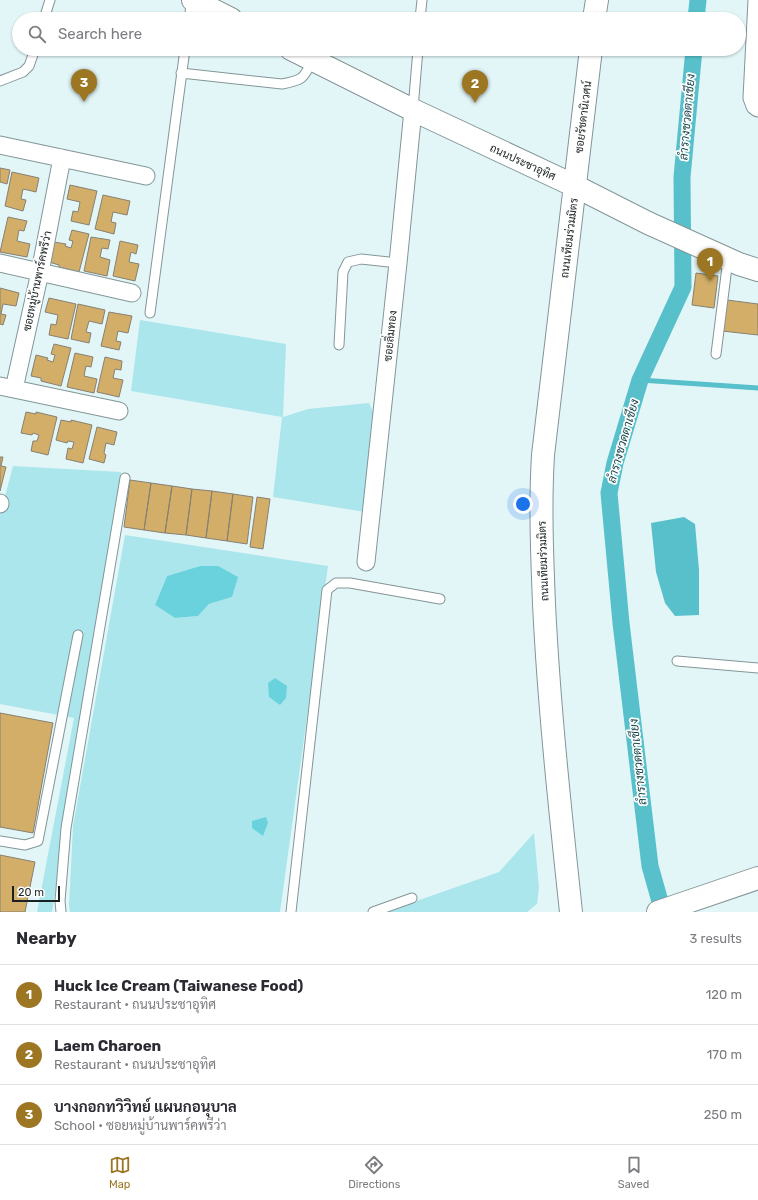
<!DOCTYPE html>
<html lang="en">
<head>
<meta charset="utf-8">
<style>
  body { margin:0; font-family:Rubik,Sarabun,sans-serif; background:#f7f7f7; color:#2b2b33 }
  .scale { position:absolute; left:12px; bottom:10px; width:48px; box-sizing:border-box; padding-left:4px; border:2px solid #1a2122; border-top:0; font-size:11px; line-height:14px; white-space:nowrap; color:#1a2122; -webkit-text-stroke:3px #fff; paint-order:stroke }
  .you { position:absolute; left:523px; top:504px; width:14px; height:14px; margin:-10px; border:3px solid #fff; border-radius:50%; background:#1a73e8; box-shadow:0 0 0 6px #1a73e833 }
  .badge { display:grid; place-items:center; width:26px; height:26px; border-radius:50%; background:#9c7622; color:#fff; font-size:13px; font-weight:700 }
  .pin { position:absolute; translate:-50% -33px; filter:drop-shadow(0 1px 2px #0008) }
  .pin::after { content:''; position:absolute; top:21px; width:14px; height:12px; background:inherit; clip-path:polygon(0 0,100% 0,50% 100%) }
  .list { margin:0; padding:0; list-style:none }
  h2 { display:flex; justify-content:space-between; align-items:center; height:52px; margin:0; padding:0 16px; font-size:17px }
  h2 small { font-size:13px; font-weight:400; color:#7c7c81 }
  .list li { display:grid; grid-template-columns:26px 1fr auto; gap:12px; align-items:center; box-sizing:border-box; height:60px; padding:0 16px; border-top:1px solid #e1e1e2 }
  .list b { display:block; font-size:15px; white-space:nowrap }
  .list p { margin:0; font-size:13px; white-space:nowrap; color:#7c7c81 }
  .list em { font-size:13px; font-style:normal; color:#7c7c81 }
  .icon { flex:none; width:22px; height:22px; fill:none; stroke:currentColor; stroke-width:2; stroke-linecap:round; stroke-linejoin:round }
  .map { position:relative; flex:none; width:758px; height:912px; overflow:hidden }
  .search { position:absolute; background:#fff; box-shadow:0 1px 3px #0004; left:12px; right:12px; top:12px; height:44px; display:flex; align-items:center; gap:10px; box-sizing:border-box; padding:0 14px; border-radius:22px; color:#7c7c81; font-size:15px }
  .sheet { height:232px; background:#fff }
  nav { display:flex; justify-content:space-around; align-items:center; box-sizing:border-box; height:56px; border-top:1px solid #e1e1e2; background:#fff; font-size:11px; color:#7c7c81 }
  nav a { display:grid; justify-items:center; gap:2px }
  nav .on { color:#9c7622 }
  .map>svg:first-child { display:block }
</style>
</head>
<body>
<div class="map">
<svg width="758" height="912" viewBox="0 0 758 912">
  <rect width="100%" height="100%" fill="#e2f6f8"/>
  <path fill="#abe6ec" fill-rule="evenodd" d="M140,320L286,344L283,417L308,409L369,403L376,417L365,512L273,497L282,417L131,391Z
    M13,466L121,472L52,912H37L74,718L0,704V515Z
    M125,535L328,566L280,912H70L69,906L73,826ZM200,566H218L232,597L209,604L198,616L175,618L155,605L167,576Z
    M534,833L539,888L537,904L527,912H385L499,872Z"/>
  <path fill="#69d2dc" d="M200,566H218L238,577L232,597L209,604L198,616L175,618L155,605L167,576Z
    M275,678L287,686L286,698L280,705L269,697L268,683Z
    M266,817L268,823L263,836L252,828V821Z"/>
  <path fill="#57c0cb" d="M684,517L695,524L699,570V615L675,616L665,603L656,572L651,523Z"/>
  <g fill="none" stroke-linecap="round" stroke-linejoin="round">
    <path stroke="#57c0cb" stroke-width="5" d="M640,380L758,388"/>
    <path stroke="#57c0cb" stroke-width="17" d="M696,19L698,0
      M663,912L650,866L621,623L609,493L615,463L640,380L683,287L682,177L694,49"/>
  </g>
  <path fill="#d2ae68" stroke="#878073" d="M0,168L10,170L7,184L0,182Z
    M12,172L39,178L36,192L23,189L21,199L26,200L23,211L5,206Z
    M70,185L97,191L89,225L71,221L73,211L78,212L80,202L67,199Z
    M103,195L130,201L127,215L113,212L111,222L116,223L114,234L95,229Z
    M8,217L27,221L24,231L19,230L17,241L30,244L27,257L0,252Z
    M72,230L89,234L79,272L59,267V265L49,262L54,242L66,244L65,246L71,248L73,241L69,240Z
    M91,237L110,240L108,249L102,248L100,257L110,260L107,276L84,271Z
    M120,241L138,245L136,254L131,252L129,262L139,264L135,281L113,276Z
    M696,273L718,276L714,308L692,305Z
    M0,288L19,293L16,306L3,304L1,314L6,315L3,325L0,324Z
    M49,298L76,304L68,339L49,335L51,324L56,325L58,315L45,312Z
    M727,300L758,304V335L722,331Z
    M78,304L105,310L102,324L89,321L86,332L91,333L89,343L71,339Z
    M109,312L132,316L128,333L118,331L116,341L121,342L119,350L101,346Z
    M54,344L71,348L61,386L41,381V378L31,376L36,355L48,358L47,360L53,362L55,355L51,354Z
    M75,353L93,357L91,367L86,366L84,376L97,379L94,393L67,387Z
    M105,357L122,361L121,370L115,369L113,378L123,380L119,397L97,392Z
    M26,412L36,414V412L57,417L48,455L31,451L33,441H37L39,435L33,433L32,435L21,433Z
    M61,420L71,422V420L92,425L83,463L66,459L68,448L72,449L74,442L68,441L67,443L56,440Z
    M97,427L117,432L114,445L106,443L104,453L106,455L104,463L89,459Z
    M0,457H3L1,466L6,467L0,491Z
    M130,480L151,483L144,530L124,527Z
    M151,483L172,486L165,533L144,530Z
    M172,486L192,489L186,535L165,533Z
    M192,489L212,491L206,538L186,535Z
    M212,491L233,494L227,541L206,538Z
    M233,494L253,497L247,544L227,541Z
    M257,497L270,499L263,549L250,547Z
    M0,713L53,723L33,833L0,827Z
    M0,855L35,862L25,912H0Z"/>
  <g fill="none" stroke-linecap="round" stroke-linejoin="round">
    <defs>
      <path id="service" d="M44,19L50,0
        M189,19L192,0
        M420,19L422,0
        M181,73L282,84C303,80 303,79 313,60
        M0,81L23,72L29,66L35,49
        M413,109L418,49
        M150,313L185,49
        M339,345L343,272L348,262L361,259L398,263
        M716,354L728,259
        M677,661L758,668
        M0,841L25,845L38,841L78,635
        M61,912L60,901L66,828L125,478
        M291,912L327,590L336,583H350L440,599
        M373,912L412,898"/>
      <path id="minor" d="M757,0L752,98L755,106L758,108
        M0,145L146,176
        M0,263L132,293
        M0,386L14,389L40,272L62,158
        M14,389L119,411
        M0,503V504
        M366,562L398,263L413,110"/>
      <path id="tertiary" d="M594,19L597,0
        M571,912C560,809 549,707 544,604C542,554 540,505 543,455L591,49
        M658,912L758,878"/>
      <path id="secondary" d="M193,0L231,19
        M291,49L413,110L575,186L648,223L739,264L758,270"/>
    </defs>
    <use href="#service" stroke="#839597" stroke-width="11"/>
    <use href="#minor" stroke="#839597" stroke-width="19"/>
    <use href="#tertiary" stroke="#839597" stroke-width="24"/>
    <use href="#secondary" stroke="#839597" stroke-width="24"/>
    <use href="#service" stroke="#fff" stroke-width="9"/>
    <use href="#minor" stroke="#fff" stroke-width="17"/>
    <use href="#tertiary" stroke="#fff" stroke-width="22"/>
    <use href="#secondary" stroke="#fff" stroke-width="22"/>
  </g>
  <g text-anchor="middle" stroke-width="3.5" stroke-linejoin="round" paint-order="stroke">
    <g font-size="11" fill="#1a2122" stroke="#fff">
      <text transform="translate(583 117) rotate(-83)" y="4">ซอยรัชดานิเวศน์</text>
      <text transform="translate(523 162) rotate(25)" y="4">ถนนประชาอุทิศ</text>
      <text transform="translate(569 238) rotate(-83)" y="4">ถนนเทียมร่วมมิตร</text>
      <text transform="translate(37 281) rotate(-78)" y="4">ซอยหมู่บ้านพาร์คพรีว่า</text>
      <text transform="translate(390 336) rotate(-84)" y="4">ซอยลิ่มทอง</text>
      <text transform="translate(543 561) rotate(-92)" y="4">ถนนเทียมร่วมมิตร</text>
    </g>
    <g font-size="12" font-style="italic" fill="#18484d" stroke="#fff">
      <text transform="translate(687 117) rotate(-85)" y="4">ลำรางชวดตาเชียง</text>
      <text transform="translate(623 441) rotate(-74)" y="4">ลำรางชวดตาเชียง</text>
      <text transform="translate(638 762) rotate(-96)" y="4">ลำรางชวดตาเชียง</text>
    </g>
  </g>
</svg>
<div class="scale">20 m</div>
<div class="you"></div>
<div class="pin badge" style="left:710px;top:281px">1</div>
<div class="pin badge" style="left:475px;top:103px">2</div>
<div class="pin badge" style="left:84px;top:102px">3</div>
<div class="search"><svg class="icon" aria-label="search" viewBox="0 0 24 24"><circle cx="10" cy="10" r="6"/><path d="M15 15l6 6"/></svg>Search here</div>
</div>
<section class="sheet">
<h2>Nearby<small>3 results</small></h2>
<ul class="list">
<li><span class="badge">1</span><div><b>Huck Ice Cream (Taiwanese Food)</b><p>Restaurant · ถนนประชาอุทิศ</p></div><em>120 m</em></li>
<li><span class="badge">2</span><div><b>Laem Charoen</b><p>Restaurant · ถนนประชาอุทิศ</p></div><em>170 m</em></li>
<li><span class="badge">3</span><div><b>บางกอกทวิวิทย์ แผนกอนุบาล</b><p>School · ซอยหมู่บ้านพาร์คพรีว่า</p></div><em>250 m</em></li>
</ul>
</section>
<nav>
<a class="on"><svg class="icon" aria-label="map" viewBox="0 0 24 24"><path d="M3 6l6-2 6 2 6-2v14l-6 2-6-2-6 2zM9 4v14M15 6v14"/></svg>Map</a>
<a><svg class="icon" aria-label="directions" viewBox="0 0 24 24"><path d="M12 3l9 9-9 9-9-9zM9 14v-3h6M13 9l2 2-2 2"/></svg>Directions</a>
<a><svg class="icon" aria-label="saved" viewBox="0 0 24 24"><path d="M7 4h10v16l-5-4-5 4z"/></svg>Saved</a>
</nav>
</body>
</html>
